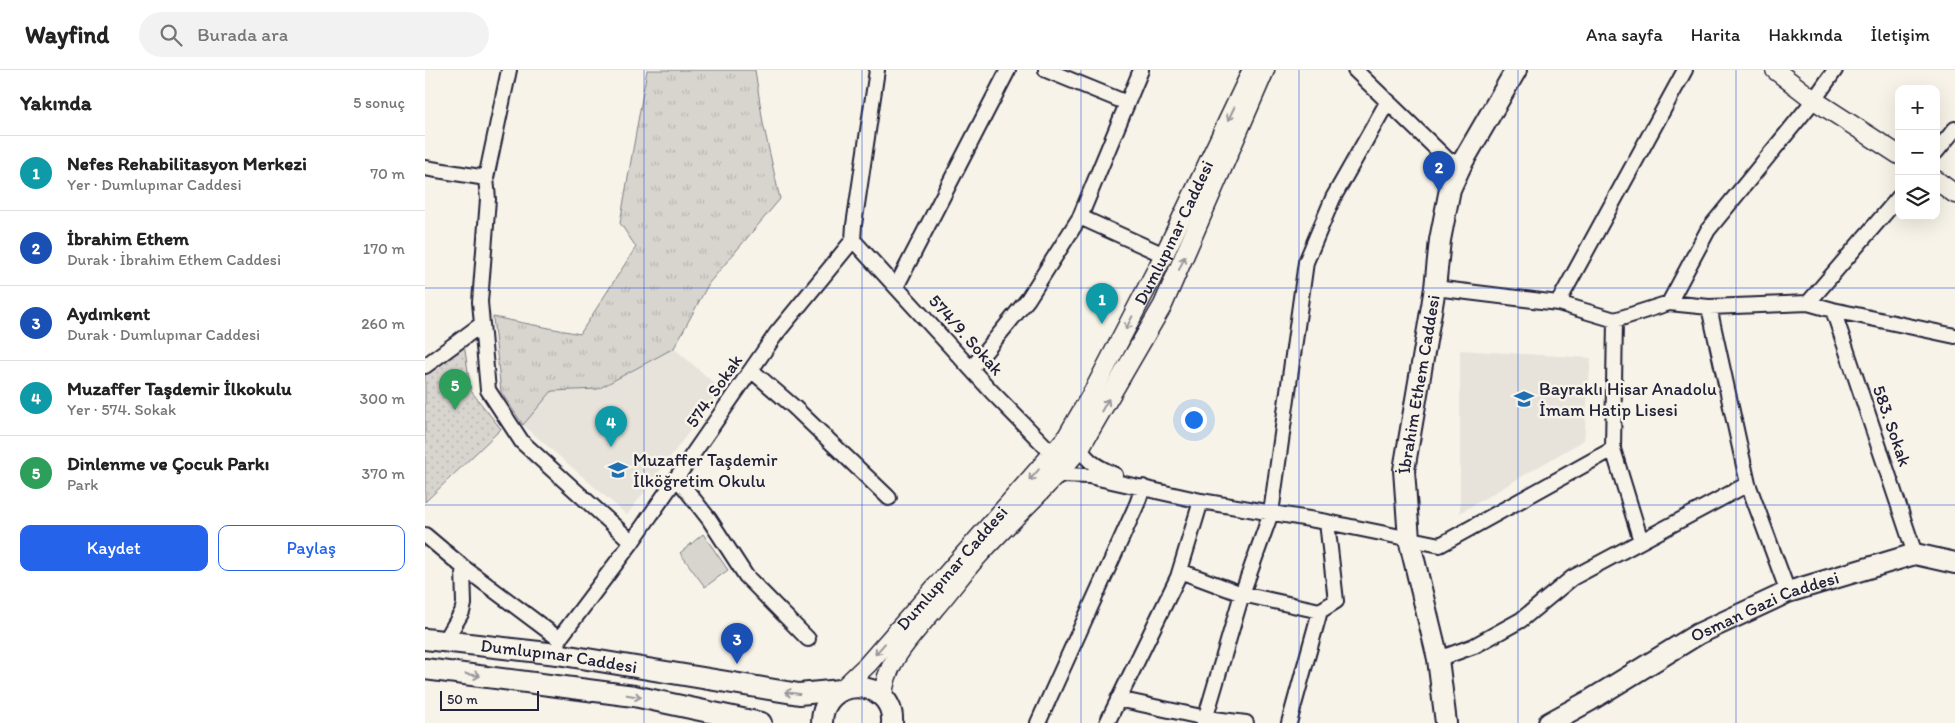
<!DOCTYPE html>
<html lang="tr">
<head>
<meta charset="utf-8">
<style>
  body { margin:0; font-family:Itim,sans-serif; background:#f2f2f2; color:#222 }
  .controls { position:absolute; right:15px; top:15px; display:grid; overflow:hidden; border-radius:10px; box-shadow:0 5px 20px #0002 }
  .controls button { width:45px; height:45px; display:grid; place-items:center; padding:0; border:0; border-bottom:1px solid #e0e0e0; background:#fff; color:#222; font:25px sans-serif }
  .scale { position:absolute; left:15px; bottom:12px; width:99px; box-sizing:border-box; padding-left:5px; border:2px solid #22223b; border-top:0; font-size:14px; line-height:18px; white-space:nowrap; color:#22223b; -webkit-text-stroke:4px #f7f3e8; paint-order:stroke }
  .you { position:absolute; left:768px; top:349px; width:18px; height:18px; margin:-12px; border:4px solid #fff; border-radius:50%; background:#1a73e8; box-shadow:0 0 0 8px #1a73e833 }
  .badge { display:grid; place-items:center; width:32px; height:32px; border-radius:50%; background:#2563eb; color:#fff; font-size:16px; font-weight:700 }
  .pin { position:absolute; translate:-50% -41px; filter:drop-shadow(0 1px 2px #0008) }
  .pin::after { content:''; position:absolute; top:26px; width:18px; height:15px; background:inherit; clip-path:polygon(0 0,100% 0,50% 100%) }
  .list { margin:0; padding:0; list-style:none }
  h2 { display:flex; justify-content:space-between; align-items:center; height:65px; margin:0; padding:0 20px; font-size:21px }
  h2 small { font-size:16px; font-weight:400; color:#767676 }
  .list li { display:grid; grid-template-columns:32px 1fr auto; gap:15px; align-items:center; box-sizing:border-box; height:75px; padding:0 20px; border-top:1px solid #e0e0e0 }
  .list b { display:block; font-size:19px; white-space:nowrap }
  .list p { margin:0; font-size:16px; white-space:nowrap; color:#767676 }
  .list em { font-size:16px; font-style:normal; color:#767676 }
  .actions { display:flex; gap:10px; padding:15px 20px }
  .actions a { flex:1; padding:11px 0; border:1px solid #2563eb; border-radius:10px; text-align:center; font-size:18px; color:#2563eb }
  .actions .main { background:#2563eb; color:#fff }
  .icon { flex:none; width:28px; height:28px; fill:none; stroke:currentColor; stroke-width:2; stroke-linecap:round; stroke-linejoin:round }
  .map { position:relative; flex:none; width:1530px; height:653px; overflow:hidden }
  header { display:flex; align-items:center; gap:30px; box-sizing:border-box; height:70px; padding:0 25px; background:#fff; border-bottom:1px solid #e0e0e0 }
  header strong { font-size:24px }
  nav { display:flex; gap:28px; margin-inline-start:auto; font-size:18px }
  .search { width:350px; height:45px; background:#f2f2f2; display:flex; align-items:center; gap:12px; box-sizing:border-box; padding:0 18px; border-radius:28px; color:#767676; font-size:19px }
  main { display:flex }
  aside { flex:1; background:#fff }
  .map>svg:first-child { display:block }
</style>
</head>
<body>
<header>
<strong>Wayfind</strong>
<div class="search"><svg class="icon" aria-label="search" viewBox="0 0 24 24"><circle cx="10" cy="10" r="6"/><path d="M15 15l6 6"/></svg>Burada ara</div>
<nav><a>Ana sayfa</a><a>Harita</a><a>Hakkında</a><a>İletişim</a></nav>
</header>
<main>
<aside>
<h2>Yakında<small>5 sonuç</small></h2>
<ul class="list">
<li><span class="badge" style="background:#0f9aa8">1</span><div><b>Nefes Rehabilitasyon Merkezi</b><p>Yer · Dumlupınar Caddesi</p></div><em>70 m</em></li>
<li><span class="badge" style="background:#1a4fb4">2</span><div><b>İbrahim Ethem</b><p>Durak · İbrahim Ethem Caddesi</p></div><em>170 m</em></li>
<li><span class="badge" style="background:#1a4fb4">3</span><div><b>Aydınkent</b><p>Durak · Dumlupınar Caddesi</p></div><em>260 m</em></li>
<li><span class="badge" style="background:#0f9aa8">4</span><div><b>Muzaffer Taşdemir İlkokulu</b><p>Yer · 574. Sokak</p></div><em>300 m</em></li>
<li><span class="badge" style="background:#2e9e5b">5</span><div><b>Dinlenme ve Çocuk Parkı</b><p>Park</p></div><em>370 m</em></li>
</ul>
<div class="actions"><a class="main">Kaydet</a><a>Paylaş</a></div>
</aside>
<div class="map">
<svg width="1530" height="653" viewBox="0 0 1530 653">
  <defs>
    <pattern id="grass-tufts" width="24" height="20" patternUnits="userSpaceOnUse" patternTransform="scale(1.25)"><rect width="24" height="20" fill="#d8d5cf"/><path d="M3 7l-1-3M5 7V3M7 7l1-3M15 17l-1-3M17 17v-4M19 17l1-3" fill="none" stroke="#b9b7b3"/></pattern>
    <pattern id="park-dots" width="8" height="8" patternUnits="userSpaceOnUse" patternTransform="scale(1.25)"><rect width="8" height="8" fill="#d8d5cf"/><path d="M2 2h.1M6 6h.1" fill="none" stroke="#b9b7b3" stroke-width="1.8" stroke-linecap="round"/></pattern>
  </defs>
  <rect width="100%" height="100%" fill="#f7f3e8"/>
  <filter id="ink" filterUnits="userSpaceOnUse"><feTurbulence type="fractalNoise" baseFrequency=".02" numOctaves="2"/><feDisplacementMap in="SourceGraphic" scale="10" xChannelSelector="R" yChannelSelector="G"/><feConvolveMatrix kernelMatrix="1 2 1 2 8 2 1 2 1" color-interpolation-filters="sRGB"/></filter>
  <g filter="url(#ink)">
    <path fill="#e7e3db" d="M249,278L296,319L202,445L98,355L127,320L173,319Z
      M1035,280L1166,288L1159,370L1035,443Z"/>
    <path fill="url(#grass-tufts)" stroke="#7d7c85" d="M222,0H330L338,53L355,129L284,213L249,278L173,319L127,321L98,355L76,322L68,247L155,264L211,177L195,153Z"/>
    <path fill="url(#park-dots)" stroke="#7d7c85" d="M39,274L46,321L76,359L0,432V303Z"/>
    <path fill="#d8d5cf" stroke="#7d7c85" d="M278,464L303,500L280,517L255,483Z"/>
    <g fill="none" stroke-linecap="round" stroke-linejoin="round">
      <defs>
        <path id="minor" d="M84,0L61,108L63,129L55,232L63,320L97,372L207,472
          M621,0L702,33
          M930,0L1023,90L1037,93
          M1410,0L1389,30L1283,160L1244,233L1284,237L1383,233L1408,240L1530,266
          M1511,82L1530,59
          M0,98L61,108
          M655,147L739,185
          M428,170L567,322L620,376L629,383
          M428,170L429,155L452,0
          M471,217L583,0
          M1010,218L1133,233L1190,250L1244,233
          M1133,233L1260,0
          M1383,233L1474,127
          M1284,237L1323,414L1363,522
          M1408,240L1490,484
          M1190,250L1188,379L1216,471
          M0,296L57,254
          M546,299L603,229L655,147L716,0
          M326,300L369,337L464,428
          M655,378C663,393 675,398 690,405
          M252,408L284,449L321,506L383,569
          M627,411L637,405L664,406L776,431L902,452L1015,475L1188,379
          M0,465L38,497L134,569L133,578
          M755,501L817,524L895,541
          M134,569L207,472L351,264L428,170
          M20,571L37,542L39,534L38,497
          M1013,589L1049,576L1096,550L1147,508L1323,414
          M693,629L781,648L821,653
          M613,653L712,434L718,417
          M682,653L753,507L776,431
          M779,653L817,524L846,443L881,192L908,128L963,31
          M864,653L895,541L911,531L902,452"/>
        <g id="tertiary">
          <path d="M1350,0L1389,30L1474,85"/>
          <path d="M1511,110L1530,124"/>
          <path id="s1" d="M416,620L443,594L641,368L670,318L739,185L827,0"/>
          <path d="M458,628C459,592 488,565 510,538C525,521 538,502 554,485C587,449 624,416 655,378L738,235L840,0"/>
        </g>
        <g id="secondary">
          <path id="s2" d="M0,569L132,584L374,624L416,620"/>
          <path d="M0,599L209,626L336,653"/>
          <path d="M397,653C397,604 470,607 467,653"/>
          <path id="s3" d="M1021,653L1013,589L984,469L979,400L1010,218L1015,170L1025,119L1037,93L1091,0"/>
          <path id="s4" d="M1124,653L1164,631L1273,564L1363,522L1490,484L1530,493"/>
        </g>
      </defs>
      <use href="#minor" stroke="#22223b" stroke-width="18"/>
      <use href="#tertiary" stroke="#22223b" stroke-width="21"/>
      <use href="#secondary" stroke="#22223b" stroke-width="24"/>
      <use href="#minor" stroke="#f7f3e8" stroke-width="14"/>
      <use href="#tertiary" stroke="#f7f3e8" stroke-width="18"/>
      <use href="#secondary" stroke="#f7f3e8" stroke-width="20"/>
    </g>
    <defs><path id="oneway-shaft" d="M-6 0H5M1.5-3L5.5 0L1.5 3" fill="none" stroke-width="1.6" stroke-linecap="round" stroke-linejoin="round" transform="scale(1.25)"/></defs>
    <g stroke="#97959a">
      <use href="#oneway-shaft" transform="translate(806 44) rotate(116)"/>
      <use href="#oneway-shaft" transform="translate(757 193) rotate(-66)"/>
      <use href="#oneway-shaft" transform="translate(704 253) rotate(117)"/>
      <use href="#oneway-shaft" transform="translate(680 335) rotate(-60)"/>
      <use href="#oneway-shaft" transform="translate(609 405) rotate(131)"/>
      <use href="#oneway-shaft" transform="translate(455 579) rotate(131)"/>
      <use href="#oneway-shaft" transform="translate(48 605) rotate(7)"/>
      <use href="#oneway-shaft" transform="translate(367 623) rotate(-172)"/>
      <use href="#oneway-shaft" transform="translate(209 626) rotate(10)"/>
    </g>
  </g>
  <path fill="none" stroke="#1d4ed8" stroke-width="1" stroke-opacity="0.55" d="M219,0V653M437,0V653M656,0V653M874,0V653M1093,0V653M1311,0V653M0,218H1530M0,435H1530"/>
  <defs>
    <symbol id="school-bare" viewBox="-9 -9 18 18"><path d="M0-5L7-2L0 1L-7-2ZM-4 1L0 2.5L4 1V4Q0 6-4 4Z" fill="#1f6fb2" stroke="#f7f3e8" stroke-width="2.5" paint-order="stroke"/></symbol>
  </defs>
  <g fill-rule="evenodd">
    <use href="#school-bare" x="1085" y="315" width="28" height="28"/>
    <use href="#school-bare" x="179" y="386" width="28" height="28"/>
  </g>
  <g text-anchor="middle" stroke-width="5" stroke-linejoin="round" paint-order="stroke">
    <g font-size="18" fill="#22223b" stroke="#f7f3e8">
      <text dy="6" stroke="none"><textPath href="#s1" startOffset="570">Dumlupınar Caddesi</textPath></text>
      <text transform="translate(541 265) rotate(48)" y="6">574/9. Sokak</text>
      <text dy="6" stroke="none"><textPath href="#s3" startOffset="344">İbrahim Ethem Caddesi</textPath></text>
      <text transform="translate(289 321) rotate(-55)" y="6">574. Sokak</text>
      <text transform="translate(1467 356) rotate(71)" y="6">583. Sokak</text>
      <text dy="6" stroke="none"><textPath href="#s1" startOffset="165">Dumlupınar Caddesi</textPath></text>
      <text dy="6" stroke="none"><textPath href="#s4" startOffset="246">Osman Gazi Caddesi</textPath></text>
      <text dy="6" stroke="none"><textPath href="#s2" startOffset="135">Dumlupınar Caddesi</textPath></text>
    </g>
    <g font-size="18" fill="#22223b" stroke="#f7f3e8" text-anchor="start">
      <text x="1114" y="325">Bayraklı Hisar Anadolu<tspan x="1114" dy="21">İmam Hatip Lisesi</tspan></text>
      <text x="208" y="396">Muzaffer Taşdemir<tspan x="208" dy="21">İlköğretim Okulu</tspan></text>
    </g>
  </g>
</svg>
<div class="controls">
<button>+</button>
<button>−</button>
<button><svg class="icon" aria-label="layers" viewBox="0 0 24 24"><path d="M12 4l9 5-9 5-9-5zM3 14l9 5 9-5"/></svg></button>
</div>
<div class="scale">50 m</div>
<div class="you"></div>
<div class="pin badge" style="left:677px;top:254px;background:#0f9aa8">1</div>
<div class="pin badge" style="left:1014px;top:122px;background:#1a4fb4">2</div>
<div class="pin badge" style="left:312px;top:594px;background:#1a4fb4">3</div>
<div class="pin badge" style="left:186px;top:377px;background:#0f9aa8">4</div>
<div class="pin badge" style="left:30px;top:340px;background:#2e9e5b">5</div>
</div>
</main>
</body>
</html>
